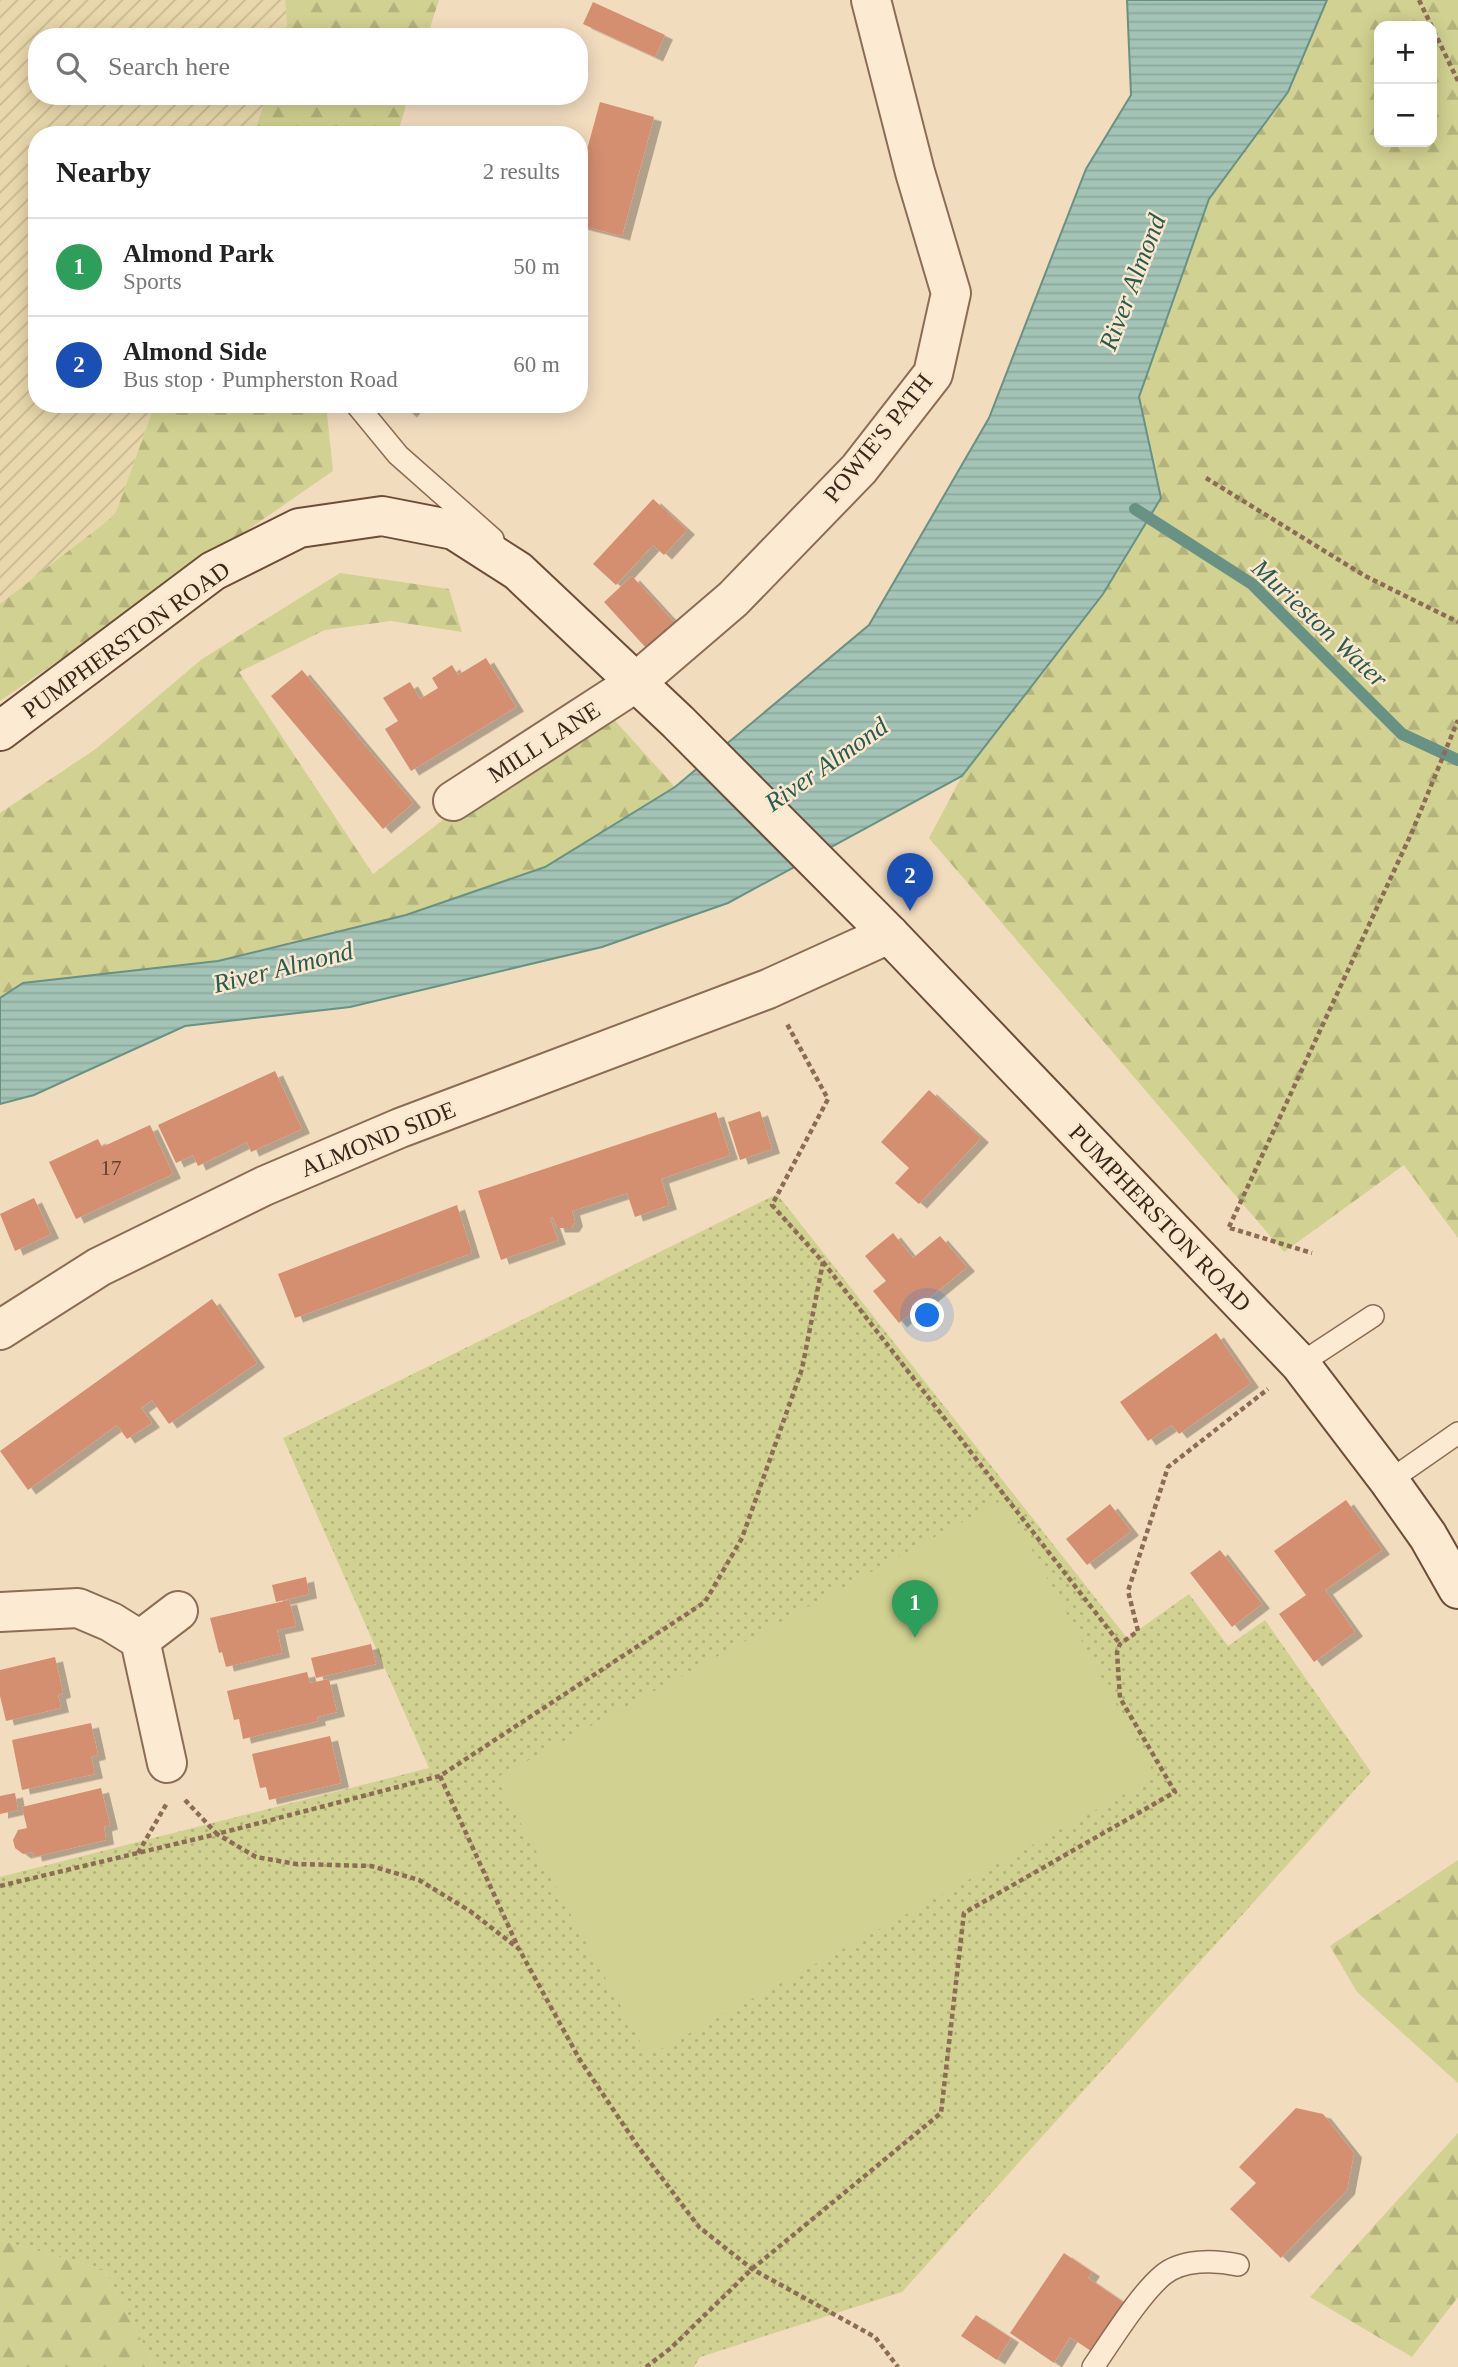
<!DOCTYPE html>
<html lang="en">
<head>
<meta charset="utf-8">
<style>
  body { margin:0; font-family:Georgia,serif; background:#f6f6f6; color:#222 }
  .controls { position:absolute; right:21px; top:21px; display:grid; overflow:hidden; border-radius:14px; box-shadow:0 4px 18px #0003 }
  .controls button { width:63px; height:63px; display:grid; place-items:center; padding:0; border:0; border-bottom:2px solid #e0e0e0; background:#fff; color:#222; font:35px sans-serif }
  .you { position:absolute; left:928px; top:1316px; width:24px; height:24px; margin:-18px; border:5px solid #fff; border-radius:50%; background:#1a73e8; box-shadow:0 0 0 10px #1a73e833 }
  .badge { display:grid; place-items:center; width:46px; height:46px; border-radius:50%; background:#a11f2f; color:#fff; font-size:23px; font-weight:700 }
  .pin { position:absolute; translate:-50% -58px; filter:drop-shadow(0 2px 4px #0008) }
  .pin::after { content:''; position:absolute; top:37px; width:24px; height:21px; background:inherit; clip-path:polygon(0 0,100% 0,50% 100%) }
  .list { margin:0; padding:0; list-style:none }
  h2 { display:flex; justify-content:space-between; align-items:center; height:91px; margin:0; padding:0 28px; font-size:30px }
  h2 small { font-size:23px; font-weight:400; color:#767676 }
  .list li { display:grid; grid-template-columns:46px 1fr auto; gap:21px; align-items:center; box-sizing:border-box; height:98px; padding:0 28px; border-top:2px solid #e0e0e0 }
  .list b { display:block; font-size:26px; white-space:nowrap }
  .list p { margin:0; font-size:23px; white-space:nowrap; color:#767676 }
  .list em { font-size:23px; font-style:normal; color:#767676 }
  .icon { flex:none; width:38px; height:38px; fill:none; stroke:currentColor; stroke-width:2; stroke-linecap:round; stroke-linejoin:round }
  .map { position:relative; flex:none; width:1458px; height:2367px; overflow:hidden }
  .search { position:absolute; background:#fff; box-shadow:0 4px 18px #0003; left:28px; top:28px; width:560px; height:77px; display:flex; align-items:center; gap:18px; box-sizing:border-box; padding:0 24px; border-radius:28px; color:#767676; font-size:26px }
  .panel { position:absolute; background:#fff; box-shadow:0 4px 18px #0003; left:28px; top:126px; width:560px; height:287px; border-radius:28px }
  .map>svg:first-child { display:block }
</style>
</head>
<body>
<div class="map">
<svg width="1458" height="2367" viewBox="0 0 1458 2367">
  <defs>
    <pattern id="farmland-furrows" width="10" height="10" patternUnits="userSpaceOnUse" patternTransform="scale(1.75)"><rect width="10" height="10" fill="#e8d7aa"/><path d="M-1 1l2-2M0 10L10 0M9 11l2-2" fill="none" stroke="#c8b892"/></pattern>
    <pattern id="grass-dots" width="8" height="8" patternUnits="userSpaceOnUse" patternTransform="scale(1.75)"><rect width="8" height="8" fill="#d1d191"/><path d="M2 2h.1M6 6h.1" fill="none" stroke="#b4b37c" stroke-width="1.8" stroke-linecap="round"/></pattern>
    <pattern id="forest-firs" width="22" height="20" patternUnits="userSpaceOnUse" patternTransform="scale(1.75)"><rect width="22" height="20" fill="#d1d191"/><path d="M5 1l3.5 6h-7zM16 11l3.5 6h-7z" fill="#b4b37c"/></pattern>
    <pattern id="water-rules" width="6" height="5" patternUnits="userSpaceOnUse" patternTransform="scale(1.75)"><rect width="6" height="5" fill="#a2c3b5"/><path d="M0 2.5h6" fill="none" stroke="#8ca79b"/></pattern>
    <filter id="shadow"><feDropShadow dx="8" dy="4.5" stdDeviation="0" flood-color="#0004"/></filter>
  </defs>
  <rect width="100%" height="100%" fill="#f2dcbe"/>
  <path fill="url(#farmland-furrows)" d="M0,0H285L288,36L37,37V96H267L253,135H37V404H155L115,515L0,604Z"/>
  <path fill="url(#grass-dots)" d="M777,1194L1127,1638L1189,1594L1228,1646L1265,1620L1371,1772L902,2292L700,2357L694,2367H155L105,2270L0,2240V1877L429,1768L283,1438Z"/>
  <path fill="url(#forest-firs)" fill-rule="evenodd" d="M285,0H439L427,37H288Z
    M1327,0H1458V1238L1404,1165L1284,1252L929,838L962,776L1103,594L1161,498L1139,397L1209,199L1288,92ZM1379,26H1432V142H1379Z
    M267,96H409L397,135H253Z
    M155,404H326L333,471L0,701V604L115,515Z
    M340,573L449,589L462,632L391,621L325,630L239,672L373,874L488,785L608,713L675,787L545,867L406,915L218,961L23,983L0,998V813L97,748L202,659Z
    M1458,1860V2083L1357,1992L1330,1946Z
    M1458,2133V2297L1412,2357L1310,2297Z
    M0,2240L105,2270L155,2367H0Z"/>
  <path fill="#d1d191" d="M1004,1499L1156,1777L648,2056L496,1778Z"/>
  <path fill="url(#water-rules)" stroke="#689283" stroke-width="2" d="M1127,0H1327L1288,92L1209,199L1139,397L1161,498L1103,594L962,776L728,903L602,947L350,1007L185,1026L34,1095L0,1104V998L23,983L218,961L406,915L545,867L675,787L869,625L989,418L1086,169L1131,95Z"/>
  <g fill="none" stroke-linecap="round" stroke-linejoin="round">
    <path stroke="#689283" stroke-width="12" d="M1135,509L1252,584L1402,734L1458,760"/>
  </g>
  <path fill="#d48e70" filter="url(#shadow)" d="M593,2L665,35L655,57L583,24Z
    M600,102L654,117L622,236L579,225V156L585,157Z
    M399,404H416L409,413Z
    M653,499L687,530L664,555L653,545L616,585L593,564Z
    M632,576L675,623L647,649L604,602Z
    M486,658L516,707L411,771L385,729L398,721L383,698L410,682L420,699L438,688L432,678L452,665L458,675Z
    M302,670L413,803L383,829L271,696Z
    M275,1071L302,1129L251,1152L247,1142L198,1166L193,1155L176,1163L158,1125Z
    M929,1090L981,1138L919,1204L895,1183L909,1168L881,1142Z
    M760,1111L772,1149L740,1160L728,1122Z
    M716,1112L730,1155L661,1179L669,1205L635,1217L627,1193L572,1211L575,1222L571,1228H557L553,1217L550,1218L558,1240L501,1260L478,1191Z
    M150,1125L173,1174L76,1219L49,1162L98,1139L102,1147Z
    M34,1198L51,1234L15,1251L0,1214Z
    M457,1205L472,1253L295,1318L278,1274Z
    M893,1233L913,1258L940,1236L967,1267L899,1323L873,1291L886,1281L865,1256Z
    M212,1299L257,1363L169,1424L152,1400L141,1408L152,1423L127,1439L117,1425L28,1490L0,1451Z
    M1216,1333L1251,1383L1179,1434L1172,1425L1148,1441L1120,1402Z
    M1346,1500L1382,1550L1325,1590L1355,1632L1314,1662L1279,1614L1306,1595L1274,1551Z
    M1110,1504L1131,1531L1087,1565L1066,1539Z
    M1220,1550L1262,1604L1232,1627L1190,1573Z
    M306,1577L309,1594L276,1602L272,1585Z
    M289,1600L296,1626L277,1630L282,1653L226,1667L222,1652L219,1653L210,1618Z
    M371,1644L376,1664L316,1678L311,1658Z
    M55,1657L63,1693L58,1695L61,1708L6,1721L0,1696V1670Z
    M307,1672L310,1683L329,1679L337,1712L317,1717L318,1721L243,1739L239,1719L234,1720L227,1691Z
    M91,1723L98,1755L91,1757L95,1774L22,1790L12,1740Z
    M330,1736L341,1783L269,1800L266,1787L260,1788L252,1754Z
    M101,1788L110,1825L104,1827L106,1840L34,1857L33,1852L23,1854L15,1848L13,1840L18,1830L27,1828L22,1807Z
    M15,1793L18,1810L0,1814V1796Z
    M1296,2108L1323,2114L1354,2153L1347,2190L1281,2258L1230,2209L1256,2183L1239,2167Z
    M1064,2253L1092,2272L1088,2278L1123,2302L1091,2351L1070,2337L1054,2363L1010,2333Z
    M976,2315L1011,2338L997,2360L961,2336Z"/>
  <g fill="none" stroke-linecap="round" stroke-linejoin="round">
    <defs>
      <path id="service" d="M356,404L398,455L493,539
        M1300,1364L1373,1316
        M1389,1481L1458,1433
        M1093,2367C1111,2341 1140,2294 1163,2275C1182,2259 1215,2260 1238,2265"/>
      <path id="minor" d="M453,801L635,683L733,599L859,469L933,374L951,293L915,172L871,0
        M0,1330L99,1267L264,1186L400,1128L768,989L889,934
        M0,1612L78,1608L111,1622L140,1640L167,1763
        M140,1640L178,1611"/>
      <path id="secondary" d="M0,731L213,571L299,528L382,516L454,530L518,571L678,722L889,934L1300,1364L1389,1481L1428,1536L1458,1589"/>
    </defs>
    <use href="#service" stroke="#8c6c55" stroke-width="24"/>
    <use href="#minor" stroke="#8c6c55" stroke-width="42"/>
    <use href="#secondary" stroke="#6e4d38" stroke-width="42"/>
    <path stroke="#8c6c55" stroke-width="4.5" stroke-dasharray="5 3.5" stroke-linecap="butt" d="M1419,0L1458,81
      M1206,478L1365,576L1458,622
      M1229,1227L1412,832L1458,720
      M1230,1228L1312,1253
      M823,1262L1120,1644
      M440,1776L518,1947
      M185,1800L217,1834L440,1776L705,1602L742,1538L802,1369L823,1262L772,1205L828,1099L787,1024
      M138,1853L167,1803
      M0,1886L217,1834L256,1857L296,1864L371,1866L419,1880L470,1911L519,1949L580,2060L637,2145L699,2227L752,2269L875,2337L898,2367
      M646,2367L671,2348L752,2269L941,2113L964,1913L1175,1792L1120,1698L1117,1652L1120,1644L1138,1631L1128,1591L1168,1467L1268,1389"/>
    <use href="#service" stroke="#fcebd2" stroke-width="21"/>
    <use href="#minor" stroke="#fcebd2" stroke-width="38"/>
    <use href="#secondary" stroke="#fcebd2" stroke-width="38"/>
  </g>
  <g text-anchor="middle" stroke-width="5" stroke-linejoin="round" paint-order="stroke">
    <g font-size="21" fill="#604030">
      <text x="111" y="1175">17</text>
    </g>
    <g font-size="24" fill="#3a261b" stroke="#f9e7ce">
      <text transform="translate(878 438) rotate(-51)" y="8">POWIE'S PATH</text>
      <text transform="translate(126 640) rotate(-36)" y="8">PUMPHERSTON ROAD</text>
      <text transform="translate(544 742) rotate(-33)" y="8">MILL LANE</text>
      <text transform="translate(378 1139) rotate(-22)" y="8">ALMOND SIDE</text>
      <text transform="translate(1160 1218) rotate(46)" y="8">PUMPHERSTON ROAD</text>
    </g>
    <g font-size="26" font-style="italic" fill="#295b52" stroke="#f9e7ce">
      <text transform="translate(1132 282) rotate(-69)" y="9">River Almond</text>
      <text transform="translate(1320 623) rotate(43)" y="9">Murieston Water</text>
      <text transform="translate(826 764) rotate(-35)" y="9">River Almond</text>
      <text transform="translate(283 967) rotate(-14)" y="9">River Almond</text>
    </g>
  </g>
</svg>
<div class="controls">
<button>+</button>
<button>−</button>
</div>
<div class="you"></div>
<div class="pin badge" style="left:915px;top:1638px;background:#2e9e5b">1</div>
<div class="pin badge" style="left:910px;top:911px;background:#1a4fb4">2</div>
<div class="search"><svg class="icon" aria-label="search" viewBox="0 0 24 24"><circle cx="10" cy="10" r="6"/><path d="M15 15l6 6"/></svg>Search here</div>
<section class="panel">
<h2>Nearby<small>2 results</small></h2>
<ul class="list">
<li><span class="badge" style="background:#2e9e5b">1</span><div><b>Almond Park</b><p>Sports</p></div><em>50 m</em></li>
<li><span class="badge" style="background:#1a4fb4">2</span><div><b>Almond Side</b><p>Bus stop · Pumpherston Road</p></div><em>60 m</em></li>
</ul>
</section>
</div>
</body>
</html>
